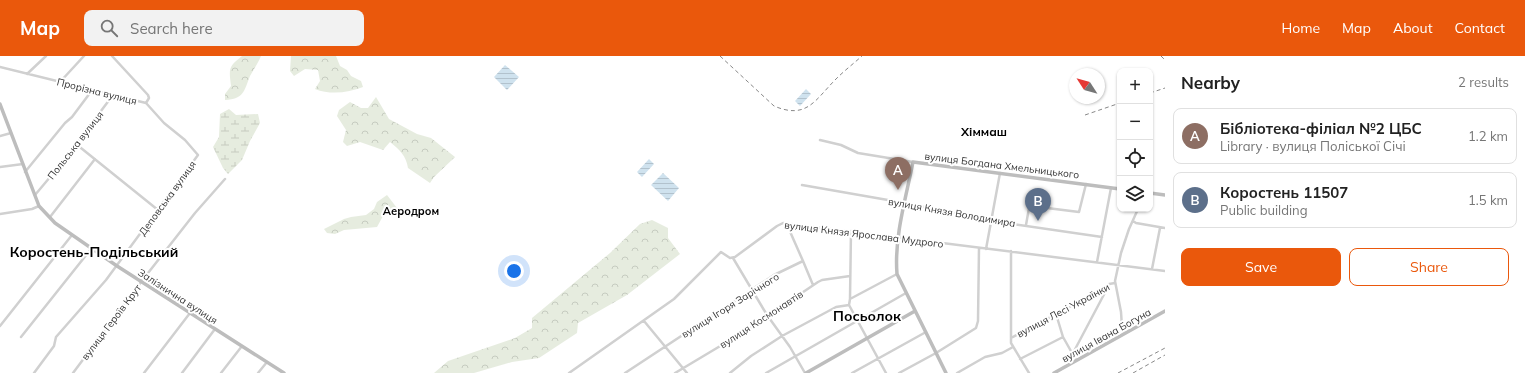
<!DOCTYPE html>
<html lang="en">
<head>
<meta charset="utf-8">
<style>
  body { margin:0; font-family:Mulish,sans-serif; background:#f2f2f2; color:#222 }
  .controls { position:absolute; right:12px; top:12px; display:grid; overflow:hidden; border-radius:8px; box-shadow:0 1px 3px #0004 }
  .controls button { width:36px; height:36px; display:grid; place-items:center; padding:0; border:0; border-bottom:1px solid #e0e0e0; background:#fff; color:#222; font:20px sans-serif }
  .compass { position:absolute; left:1069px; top:12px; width:36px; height:36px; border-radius:50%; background:#fff; box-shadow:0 1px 3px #0004; rotate:306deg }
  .you { position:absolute; left:514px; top:215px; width:14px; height:14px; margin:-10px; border:3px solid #fff; border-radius:50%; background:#1a73e8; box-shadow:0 0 0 6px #1a73e833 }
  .badge { display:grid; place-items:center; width:26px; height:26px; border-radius:50%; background:#ea580c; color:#fff; font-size:13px; font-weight:700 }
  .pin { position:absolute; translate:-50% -33px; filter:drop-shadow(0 1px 2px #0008) }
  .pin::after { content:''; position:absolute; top:21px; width:14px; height:12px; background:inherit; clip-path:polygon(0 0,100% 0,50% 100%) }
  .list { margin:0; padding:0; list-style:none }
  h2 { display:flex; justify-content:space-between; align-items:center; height:52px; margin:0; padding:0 16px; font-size:17px }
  h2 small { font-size:13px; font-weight:400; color:#767676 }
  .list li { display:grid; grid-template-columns:26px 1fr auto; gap:12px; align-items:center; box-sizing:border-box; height:56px; margin:0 8px 8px; padding:0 8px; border:1px solid #e0e0e0; border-radius:8px }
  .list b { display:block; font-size:15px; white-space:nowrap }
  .list p { margin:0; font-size:13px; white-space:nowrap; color:#767676 }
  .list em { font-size:13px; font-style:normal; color:#767676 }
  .actions { display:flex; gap:8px; padding:12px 16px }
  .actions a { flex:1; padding:9px 0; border:1px solid #ea580c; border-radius:8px; text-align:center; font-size:14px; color:#ea580c }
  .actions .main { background:#ea580c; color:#fff }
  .icon { flex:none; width:22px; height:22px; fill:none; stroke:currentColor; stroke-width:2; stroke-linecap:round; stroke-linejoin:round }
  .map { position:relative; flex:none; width:1165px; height:317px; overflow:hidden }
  header { display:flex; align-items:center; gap:24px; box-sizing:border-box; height:56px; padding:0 20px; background:#ea580c; color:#fff }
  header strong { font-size:19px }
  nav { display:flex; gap:22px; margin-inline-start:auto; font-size:14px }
  .search { width:280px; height:36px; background:#f2f2f2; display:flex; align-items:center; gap:10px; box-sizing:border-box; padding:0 14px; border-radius:8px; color:#767676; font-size:15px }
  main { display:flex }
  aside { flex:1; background:#fff }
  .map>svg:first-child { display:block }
</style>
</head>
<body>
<header>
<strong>Map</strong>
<div class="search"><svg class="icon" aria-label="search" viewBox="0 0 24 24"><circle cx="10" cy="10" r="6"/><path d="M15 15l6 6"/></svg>Search here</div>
<nav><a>Home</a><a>Map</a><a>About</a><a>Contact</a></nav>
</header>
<main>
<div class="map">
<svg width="1165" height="317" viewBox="0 0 1165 317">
  <defs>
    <pattern id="forest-crowns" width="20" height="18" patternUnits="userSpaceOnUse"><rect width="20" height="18" fill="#e6ecdf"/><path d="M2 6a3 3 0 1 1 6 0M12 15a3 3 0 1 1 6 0" fill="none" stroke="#c6cbc0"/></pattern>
    <pattern id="wetland-marsh" width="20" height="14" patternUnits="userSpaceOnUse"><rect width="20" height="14" fill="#e6ecdf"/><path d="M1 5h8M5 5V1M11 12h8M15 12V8" fill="none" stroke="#c6cbc0"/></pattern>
    <pattern id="water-rules" width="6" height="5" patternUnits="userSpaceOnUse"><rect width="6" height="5" fill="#cfe2ee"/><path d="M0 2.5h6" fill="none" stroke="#b2c2cd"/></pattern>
  </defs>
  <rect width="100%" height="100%" fill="#fff"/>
  <path fill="url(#forest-crowns)" d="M242,0H261C258,7 254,13 250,20C244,35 244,43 225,44V38L231,30C229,13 228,11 242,0Z
    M291,0H336L340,10L347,14L351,20L361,25L363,31C348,37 330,39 315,33L320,25L318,14L305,13L294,20L290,15Z
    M376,41L389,63L417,78L431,82L455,101L434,121L430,127L408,112C406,100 400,94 390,86L383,94L360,86L347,90L343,86L346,74L337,60L339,54L350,46L361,52H368Z
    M387,139L397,152L383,160L377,171L344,174L335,178L327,177L324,173L344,163L351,161L366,159L374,153L377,146Z
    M652,164L668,172V182L680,198L627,239L578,267L577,277L539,302L512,306L474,317H434L448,305L515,282L532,272V262L610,197L640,168Z"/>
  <path fill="url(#wetland-marsh)" d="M229,53L236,59L258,58L260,67L250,85L242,104L228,118L223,112L213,91L219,81L220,58Z"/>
  <path fill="#e6ecdf" d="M902,106L909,107L907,119L892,117L893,109L902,110L901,109Z"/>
  <path fill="url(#water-rules)" d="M505,9L519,21L507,34L494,21Z
    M806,33L811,38L800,50L795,45Z
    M649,103L654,108L642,121L637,116Z
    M663,117L679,132L668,145L651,129Z"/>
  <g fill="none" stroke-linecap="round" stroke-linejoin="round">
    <path stroke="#d0d0d0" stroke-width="2.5" d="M112,0L148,39L149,42L146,47
      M0,11L146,47L164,67L185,84L198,99L106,224L56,281L54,290L34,317
      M27,18L46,0
      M60,26L84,0
      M0,80L11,77
      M820,84L841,89L858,97L913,106
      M76,88L158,154
      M0,111L23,108
      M25,116L65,67L72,61L93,33
      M802,129L905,147L992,165L1102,181
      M35,139L61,108L113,39
      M0,158L32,153L39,150
      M50,161L95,103
      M1133,165L1136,167L1165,172
      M1026,169L1029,152L1031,150L1079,156L1086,128
      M986,193L1000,117
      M1011,195V287L1029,317
      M733,202L767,259L790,291L805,317
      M803,205L813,229
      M1097,206L1111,132
      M1152,213L1160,172
      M850,243L851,175
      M849,249L886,317
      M1056,258L1063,281L1076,304
      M644,265L687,317
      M0,270L72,179
      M1124,277L1122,271L1121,256L1115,225L1121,197L1129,173L1138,153
      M21,281L91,193
      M1011,282L1075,248L1109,228L1115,227
      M1072,299L1109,229
      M1020,303L1063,281
      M73,317L141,226L195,157L225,123
      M144,317L190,257
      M182,317L215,273
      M221,317L242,290
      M258,317L267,306
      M569,317L674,243L721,196L730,202L735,201L777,170L783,167L1165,215
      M625,317L774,219L803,205L788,171V168
      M675,317L747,274L818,226L822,224L850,220
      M730,317L751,300L782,280L836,251L849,249L850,243L897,218
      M766,317L906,237
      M852,317L926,276
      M899,317L936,297L976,272L978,265L979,192
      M957,317L985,301L1002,297L1013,291"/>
    <path stroke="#bdbdbd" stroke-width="3.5" d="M0,48L39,150L55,167L117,210L284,317
      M1150,137L1165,139
      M806,317L915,255
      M946,317L897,218C894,181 906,142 913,106L1120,133
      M1054,317L1165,255"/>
    <path stroke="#888" stroke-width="1" stroke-dasharray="4 3" stroke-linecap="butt" d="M720,0L774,50C807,64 815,44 836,23C844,15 853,8 862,0
      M1161,0L1165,4
      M1150,37L1165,32
      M1085,59L1120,47
      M1118,317L1165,292
      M1133,317L1165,299"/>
  </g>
  <g text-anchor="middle" stroke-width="4" stroke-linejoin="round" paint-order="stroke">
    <g font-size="10" fill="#333" stroke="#fff">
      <text transform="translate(97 35) rotate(14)" y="4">Прорізна вулиця</text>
      <text transform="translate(75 89) rotate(-52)" y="4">Польська вулиця</text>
      <text transform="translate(1002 109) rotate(7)" y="4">вулиця Богдана Хмельницького</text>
      <text transform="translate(167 142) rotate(-54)" y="4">Деповська вулиця</text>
      <text transform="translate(952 156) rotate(10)" y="4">вулиця Князя Володимира</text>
      <text transform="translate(864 178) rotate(7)" y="4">вулиця Князя Ярослава Мудрого</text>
      <text transform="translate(178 240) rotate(33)" y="4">Залізнична вулиця</text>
      <text transform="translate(730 249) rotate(-32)" y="4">вулиця Ігоря Зарічного</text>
      <text transform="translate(1063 254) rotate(-28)" y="4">вулиця Лесі Українки</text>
      <text transform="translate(761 263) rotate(-33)" y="4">вулиця Космонавтів</text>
      <text transform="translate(111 266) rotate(-53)" y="4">вулиця Героїв Крут</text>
      <text transform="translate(1106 279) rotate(-29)" y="4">вулиця Івана Богуна</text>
    </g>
    <g font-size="11" font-weight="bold" fill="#000" stroke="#fff">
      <text x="411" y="159">Аеродром</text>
    </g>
    <g font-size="12" font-weight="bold" fill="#000" stroke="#fff">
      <text x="984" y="80">Хіммаш</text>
    </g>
    <g font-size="14" font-weight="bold" fill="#000" stroke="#fff">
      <text x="94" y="201">Коростень-Подільський</text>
      <text x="867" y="265">Посьолок</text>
    </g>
  </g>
</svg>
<div class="controls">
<button>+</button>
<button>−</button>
<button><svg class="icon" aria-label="locate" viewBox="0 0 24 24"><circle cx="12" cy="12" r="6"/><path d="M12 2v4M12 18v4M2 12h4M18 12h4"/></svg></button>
<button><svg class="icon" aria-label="layers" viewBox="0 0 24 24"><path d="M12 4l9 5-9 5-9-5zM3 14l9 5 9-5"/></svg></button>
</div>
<svg class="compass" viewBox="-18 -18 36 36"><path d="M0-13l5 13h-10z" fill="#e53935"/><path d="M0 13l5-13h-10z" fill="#767676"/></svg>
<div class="you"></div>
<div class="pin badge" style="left:898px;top:134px;background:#8d6e63">A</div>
<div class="pin badge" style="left:1038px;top:165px;background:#5c6f8a">B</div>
</div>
<aside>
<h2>Nearby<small>2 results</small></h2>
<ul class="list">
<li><span class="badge" style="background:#8d6e63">A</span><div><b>Бібліотека-філіал №2 ЦБС</b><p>Library · вулиця Поліської Січі</p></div><em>1.2 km</em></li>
<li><span class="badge" style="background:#5c6f8a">B</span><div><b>Коростень 11507</b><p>Public building</p></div><em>1.5 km</em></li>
</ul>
<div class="actions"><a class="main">Save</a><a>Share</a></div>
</aside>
</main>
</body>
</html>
